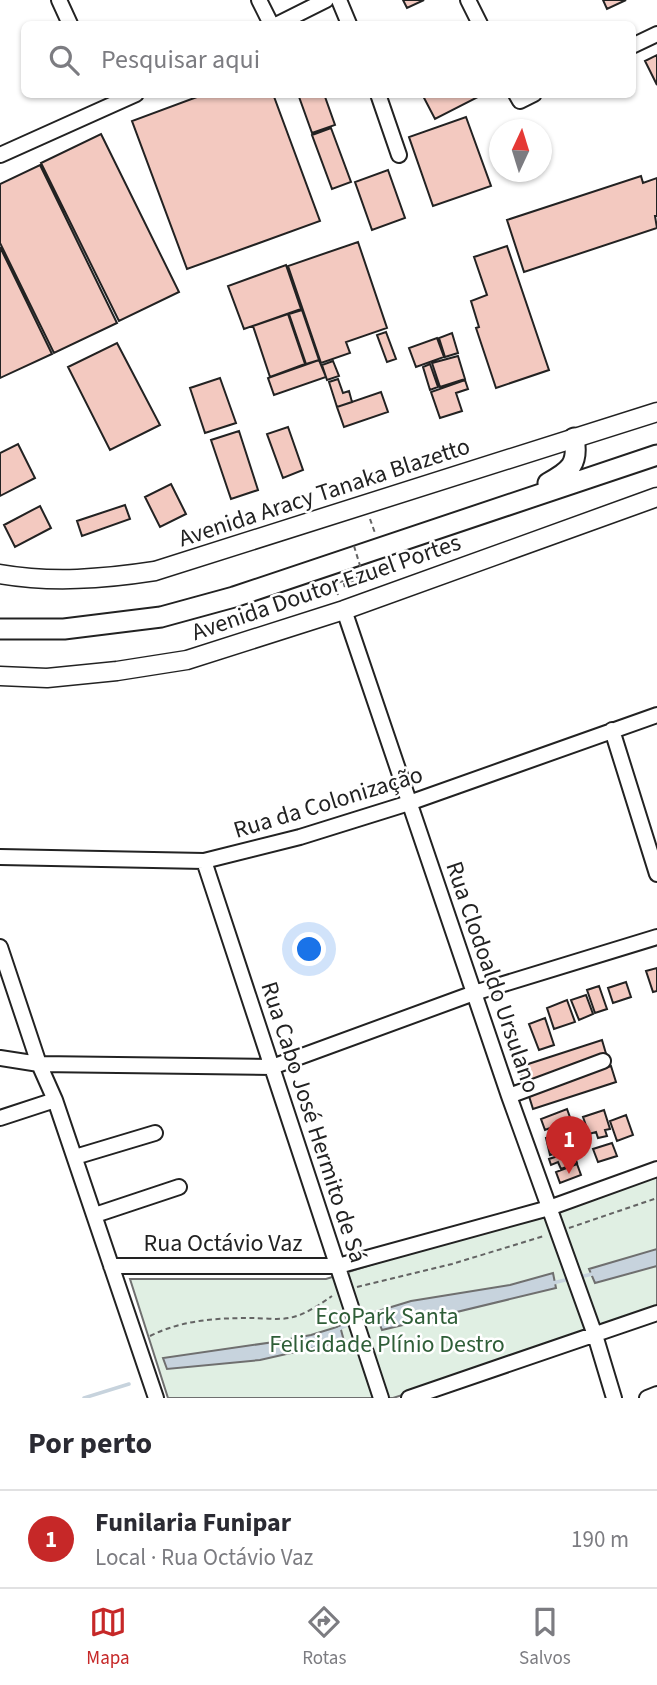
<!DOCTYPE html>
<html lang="pt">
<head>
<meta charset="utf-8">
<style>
  body { margin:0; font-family:"Source Sans 3",sans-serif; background:#f7f7f7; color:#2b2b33 }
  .compass { position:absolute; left:489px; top:119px; width:63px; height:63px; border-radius:50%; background:#fff; box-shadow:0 2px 5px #0004; rotate:4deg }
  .you { position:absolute; left:310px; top:950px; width:24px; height:24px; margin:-18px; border:5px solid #fff; border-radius:50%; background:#1a73e8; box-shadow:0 0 0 10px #1a73e833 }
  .badge { display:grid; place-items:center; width:46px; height:46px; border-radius:50%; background:#c62828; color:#fff; font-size:23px; font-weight:700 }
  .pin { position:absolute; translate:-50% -58px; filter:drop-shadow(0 2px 4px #0008) }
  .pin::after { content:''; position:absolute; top:37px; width:24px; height:21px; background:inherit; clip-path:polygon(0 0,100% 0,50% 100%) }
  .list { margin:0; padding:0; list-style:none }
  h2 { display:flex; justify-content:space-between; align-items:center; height:91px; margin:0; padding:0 28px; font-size:30px }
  h2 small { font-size:23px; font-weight:400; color:#7c7c81 }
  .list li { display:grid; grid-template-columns:46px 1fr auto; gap:21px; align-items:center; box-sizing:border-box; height:98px; padding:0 28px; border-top:2px solid #e1e1e2 }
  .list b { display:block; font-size:26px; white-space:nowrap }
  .list p { margin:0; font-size:23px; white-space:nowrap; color:#7c7c81 }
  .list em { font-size:23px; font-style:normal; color:#7c7c81 }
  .icon { flex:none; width:38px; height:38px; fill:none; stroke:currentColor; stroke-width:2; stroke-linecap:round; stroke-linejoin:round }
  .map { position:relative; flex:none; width:657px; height:1398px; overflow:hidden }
  .search { position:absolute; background:#fff; box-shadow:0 2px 5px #0004; left:21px; right:21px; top:21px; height:77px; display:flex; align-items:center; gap:18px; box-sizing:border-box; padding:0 24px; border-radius:10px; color:#7c7c81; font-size:26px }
  .sheet { height:189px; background:#fff }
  nav { display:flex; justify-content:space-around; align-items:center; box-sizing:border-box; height:98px; border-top:2px solid #e1e1e2; background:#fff; font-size:19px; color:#7c7c81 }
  nav a { display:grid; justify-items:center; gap:4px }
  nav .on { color:#c62828 }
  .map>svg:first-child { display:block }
</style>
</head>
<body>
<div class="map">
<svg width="657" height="1398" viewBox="0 0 657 1398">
  <rect width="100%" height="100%" fill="#fff"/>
  <path fill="#e0efe3" stroke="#6f6f6f" stroke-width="2" d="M657,1175V1314L393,1398H168L130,1279H326Z"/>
  <path fill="#c7d3dd" stroke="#6f6f6f" stroke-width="2" d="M657,1249V1266L595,1283L589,1269Z
    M553,1273L556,1288L382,1330L375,1312L411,1301L510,1285Z
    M340,1326L344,1341L260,1360L167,1369L163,1358L274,1342L311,1335Z"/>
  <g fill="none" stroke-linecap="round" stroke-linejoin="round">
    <path stroke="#c7d3dd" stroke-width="3.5" d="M584,1276L596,1273
      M553,1283L565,1280
      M366,1319L381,1315
      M337,1330L347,1325
      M84,1398L129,1384"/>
  </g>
  <path fill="#f3c9c0" stroke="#222" stroke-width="2" d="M403,0H424L407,8Z
    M603,0H626L607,9Z
    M657,55V85L645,61Z
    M205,94H273L320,221L187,269L132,121Z
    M298,94H324L335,125L312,133Z
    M422,94H480V96L435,119Z
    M466,117L491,186L433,206L409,137Z
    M331,128L351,182L332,189L312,135Z
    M101,134L179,292L119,321L41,163Z
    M40,165L117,323L54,353L0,243V184Z
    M388,170L405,218L372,230L355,182Z
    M641,176L643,183L657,178V216H655L657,228L524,272L507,220Z
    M358,242L387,328L346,342L350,353L321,363L288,266Z
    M507,246L549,370L496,388L476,328L479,327L471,301L487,295L474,257Z
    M0,247L52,354L0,378Z
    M286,265L301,309L244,329L228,286Z
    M302,310L319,360L306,364L289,314Z
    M288,314L305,364L270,377L253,326Z
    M386,332L396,359L387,362L377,335Z
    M452,333L458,353L445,357L439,338Z
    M437,338L444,357L416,367L409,348Z
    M117,343L160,425L110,450L68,367Z
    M458,356L465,379L440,387L432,363Z
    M319,360L326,377L274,395L268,378Z
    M333,361L339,376L327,380L322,365Z
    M430,364L438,387L430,390L423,367Z
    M220,378L236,423L205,433L190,388Z
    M338,379L343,393L349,391L352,402L337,407L329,382Z
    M465,380L468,389L456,393L462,411L440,418L431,392Z
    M381,392L388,412L344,427L337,407Z
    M288,427L303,470L283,478L267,434Z
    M239,431L258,490L231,499L211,440Z
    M18,444L35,478L0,496V453Z
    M171,484L186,514L160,527L145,497Z
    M125,505L130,519L82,536L77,521Z
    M40,506L51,528L15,547L4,525Z
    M657,968V991L653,992L646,971Z
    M626,982L631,997L613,1003L608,988Z
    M599,986L607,1009L595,1013L587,990Z
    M586,995L593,1014L579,1020L571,1000Z
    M567,1000L575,1022L554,1029L547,1008Z
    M545,1018L554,1045L539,1050L529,1024Z
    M602,1040L607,1057L524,1083L519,1067Z
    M611,1066L616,1082L533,1109L528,1093Z
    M567,1109L571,1120L545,1130L541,1119Z
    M604,1110L610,1129L605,1130L607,1136L598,1138L596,1132L589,1134L583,1117Z
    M626,1115L633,1135L617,1141L610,1121Z
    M560,1133L565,1151L550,1155L546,1138Z
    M612,1143L617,1156L598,1162L593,1149Z
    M573,1151L577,1163L561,1169L558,1162L551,1165L549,1159Z
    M577,1164L581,1175L560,1183L556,1172Z"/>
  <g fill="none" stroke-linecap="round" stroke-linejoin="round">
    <defs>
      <path id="minor" d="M59,0L70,24
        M259,0L271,24
        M339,0L349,24
        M468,0L480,24
        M278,24L326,0
        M632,46L657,34
        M378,94L399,155
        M516,94L520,101L534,94
        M0,155L136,94
        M344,610L509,1096L595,1335L614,1398
        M612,730L657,874
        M0,857L204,861L300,837L409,803L657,715
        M204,861L381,1398
        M0,947L39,1064L55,1100L156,1398
        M0,1058L39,1064L272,1067L474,993L657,937
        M509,1096L603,1061
        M0,1118L55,1100
        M75,1157L155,1133
        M95,1215L179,1187
        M111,1266H338L549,1208L657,1169
        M409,1398L657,1313
        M647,1398L657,1394"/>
      <path id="major" d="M0,574C52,583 103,579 155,571L657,412
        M0,676L47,678L117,671L187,660L344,610L657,497"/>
      <path id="highway" d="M548,483C570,471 579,464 574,438
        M0,629H64L161,617L234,597L657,455"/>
    </defs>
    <use href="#minor" stroke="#222" stroke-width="18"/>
    <use href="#major" stroke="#222" stroke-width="21"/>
    <use href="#highway" stroke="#222" stroke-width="23"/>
    <path stroke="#646464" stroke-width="2" stroke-dasharray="5 3.5" stroke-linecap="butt" d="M370,519L375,533
      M338,595L334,584L385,568L386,571L344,584L345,588L365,582
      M569,1228L657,1198
      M357,1287L452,1264L544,1236
      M150,1336C182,1320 216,1318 251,1318C263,1318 277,1320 289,1318C305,1315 319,1305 332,1296"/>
    <use href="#minor" stroke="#fff" stroke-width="14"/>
    <use href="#major" stroke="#fff" stroke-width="18"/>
    <use href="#highway" stroke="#fff" stroke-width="19"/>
    <path stroke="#646464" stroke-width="2" stroke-dasharray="5 3.5" stroke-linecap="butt" d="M354,546L365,582"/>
  </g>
  <g text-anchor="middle" stroke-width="5" stroke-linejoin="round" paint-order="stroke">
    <g font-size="24" fill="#222" stroke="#fff">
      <text transform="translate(324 492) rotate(-18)" y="8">Avenida Aracy Tanaka Blazetto</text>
      <text transform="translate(326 587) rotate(-19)" y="8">Avenida Doutor Ezuel Portes</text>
      <text transform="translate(328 802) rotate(-17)" y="8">Rua da Colonização</text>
      <text transform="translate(493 977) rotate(71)" y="8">Rua Clodoaldo Ursulano</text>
      <text transform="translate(314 1122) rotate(72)" y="8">Rua Cabo José Hermito de Sá</text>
      <text x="223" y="1251">Rua Octávio Vaz</text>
    </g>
    <g font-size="24" fill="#2f5e38" stroke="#fff">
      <text x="387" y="1324">EcoPark Santa<tspan x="387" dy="28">Felicidade Plínio Destro</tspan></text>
    </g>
  </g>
</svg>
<svg class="compass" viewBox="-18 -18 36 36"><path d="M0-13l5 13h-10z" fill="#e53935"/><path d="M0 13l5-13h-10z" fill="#7c7c81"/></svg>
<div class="you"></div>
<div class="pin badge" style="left:569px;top:1174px">1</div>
<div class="search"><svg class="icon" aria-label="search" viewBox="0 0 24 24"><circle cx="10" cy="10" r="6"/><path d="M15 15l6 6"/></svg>Pesquisar aqui</div>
</div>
<section class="sheet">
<h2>Por perto<small></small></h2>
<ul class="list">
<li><span class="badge">1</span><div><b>Funilaria Funipar</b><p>Local · Rua Octávio Vaz</p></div><em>190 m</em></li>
</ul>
</section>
<nav>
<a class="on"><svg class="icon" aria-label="map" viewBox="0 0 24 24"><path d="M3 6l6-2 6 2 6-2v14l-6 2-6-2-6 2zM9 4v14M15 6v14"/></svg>Mapa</a>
<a><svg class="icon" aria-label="directions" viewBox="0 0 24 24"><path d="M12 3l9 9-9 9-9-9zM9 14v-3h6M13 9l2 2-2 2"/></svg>Rotas</a>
<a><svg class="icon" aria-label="saved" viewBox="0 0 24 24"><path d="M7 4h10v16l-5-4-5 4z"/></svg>Salvos</a>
</nav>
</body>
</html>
